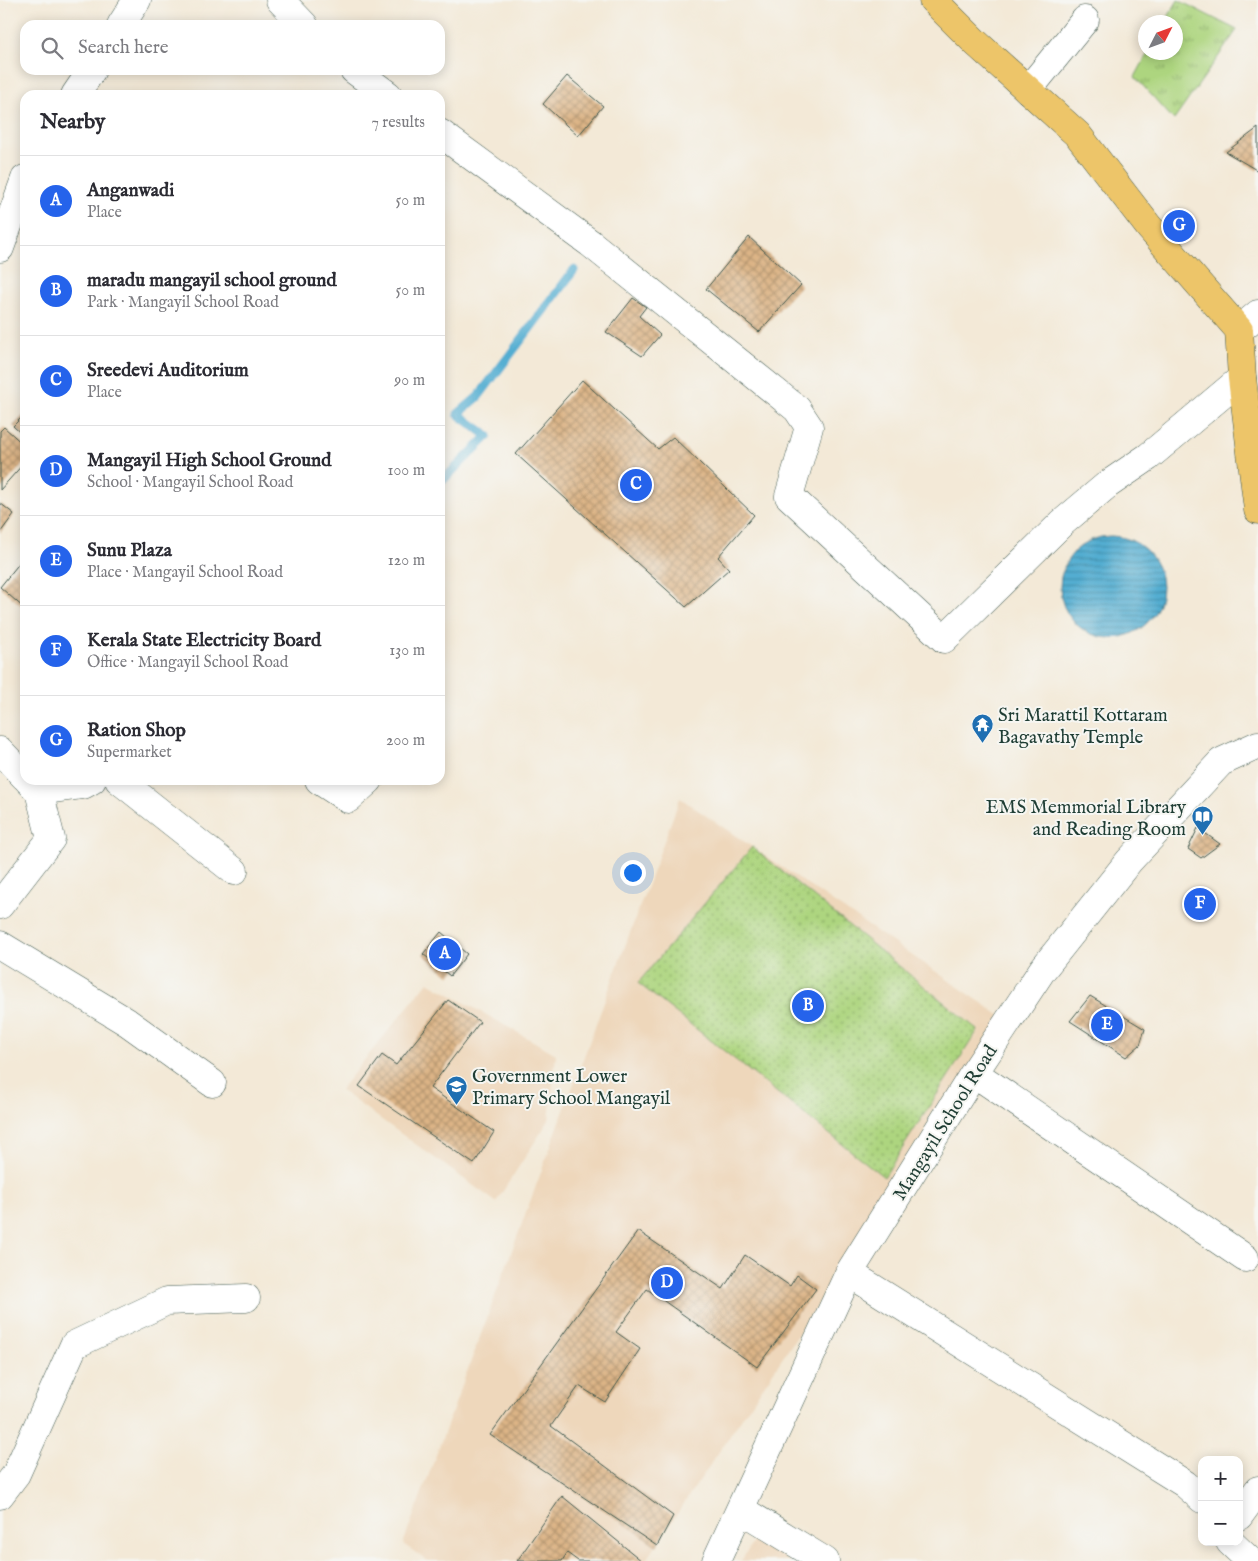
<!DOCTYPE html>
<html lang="en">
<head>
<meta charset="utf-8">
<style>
  body { margin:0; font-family:"IM FELL English",serif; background:#f7f7f7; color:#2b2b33 }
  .controls { position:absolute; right:15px; bottom:15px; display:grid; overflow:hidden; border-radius:10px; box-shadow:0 2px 12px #0003 }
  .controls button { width:45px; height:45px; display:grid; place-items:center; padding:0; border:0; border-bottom:1px solid #e1e1e2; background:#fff; color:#2b2b33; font:25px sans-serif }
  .compass { position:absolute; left:1138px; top:15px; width:45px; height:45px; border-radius:50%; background:#fff; box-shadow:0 2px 12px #0003; rotate:48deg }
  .you { position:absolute; left:632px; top:872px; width:18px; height:18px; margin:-12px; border:4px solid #fff; border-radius:50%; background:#1a73e8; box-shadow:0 0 0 8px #1a73e833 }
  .badge { display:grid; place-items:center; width:32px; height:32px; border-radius:50%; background:#2563eb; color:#fff; font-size:16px; font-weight:700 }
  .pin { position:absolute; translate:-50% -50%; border:2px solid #fff; box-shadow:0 1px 5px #0006 }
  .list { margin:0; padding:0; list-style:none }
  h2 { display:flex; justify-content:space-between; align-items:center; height:65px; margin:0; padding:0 20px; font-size:21px }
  h2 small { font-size:16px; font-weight:400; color:#7c7c81 }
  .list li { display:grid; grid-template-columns:32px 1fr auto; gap:15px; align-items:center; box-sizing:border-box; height:90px; padding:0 20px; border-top:1px solid #e1e1e2 }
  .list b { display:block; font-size:19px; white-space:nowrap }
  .list p { margin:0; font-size:16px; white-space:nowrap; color:#7c7c81 }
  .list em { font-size:16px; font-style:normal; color:#7c7c81 }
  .icon { flex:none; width:28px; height:28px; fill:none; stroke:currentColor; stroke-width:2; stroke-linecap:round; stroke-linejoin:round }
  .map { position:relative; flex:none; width:1258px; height:1561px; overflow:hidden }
  .search { position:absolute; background:#fff; box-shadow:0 2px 12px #0003; left:20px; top:20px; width:425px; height:55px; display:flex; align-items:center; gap:12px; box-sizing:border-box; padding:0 18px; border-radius:15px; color:#7c7c81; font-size:19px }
  .panel { position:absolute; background:#fff; box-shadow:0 2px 12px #0003; left:20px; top:90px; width:425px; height:695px; border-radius:15px }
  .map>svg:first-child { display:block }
</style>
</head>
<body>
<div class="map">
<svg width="1258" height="1561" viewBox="0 0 1258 1561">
  <defs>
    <pattern id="grass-tufts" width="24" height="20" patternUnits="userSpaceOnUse" patternTransform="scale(1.25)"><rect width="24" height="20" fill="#add57f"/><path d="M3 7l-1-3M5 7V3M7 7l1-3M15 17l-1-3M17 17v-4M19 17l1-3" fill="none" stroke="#8cae69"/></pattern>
    <pattern id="park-dots" width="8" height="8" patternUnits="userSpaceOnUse" patternTransform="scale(1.25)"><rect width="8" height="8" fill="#add57f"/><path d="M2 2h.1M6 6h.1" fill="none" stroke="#8cae69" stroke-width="1.8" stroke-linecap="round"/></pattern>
    <pattern id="water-rules" width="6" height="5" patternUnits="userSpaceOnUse" patternTransform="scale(1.25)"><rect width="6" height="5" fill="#53add1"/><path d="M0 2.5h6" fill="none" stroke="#448eaa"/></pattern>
    <pattern id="building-cross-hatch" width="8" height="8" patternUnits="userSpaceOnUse" patternTransform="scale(1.25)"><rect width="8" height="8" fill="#dcb486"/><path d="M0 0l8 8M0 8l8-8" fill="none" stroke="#b2946e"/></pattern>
  </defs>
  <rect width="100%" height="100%" fill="#f6f6f2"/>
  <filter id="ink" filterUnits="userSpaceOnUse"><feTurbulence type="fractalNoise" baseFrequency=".02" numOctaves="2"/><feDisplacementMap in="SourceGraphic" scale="10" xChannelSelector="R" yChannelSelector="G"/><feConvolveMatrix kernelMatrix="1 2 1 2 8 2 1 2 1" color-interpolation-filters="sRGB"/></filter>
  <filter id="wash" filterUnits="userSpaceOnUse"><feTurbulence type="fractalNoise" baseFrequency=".0096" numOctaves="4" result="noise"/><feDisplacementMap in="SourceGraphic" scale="20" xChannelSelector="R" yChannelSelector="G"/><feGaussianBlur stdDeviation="1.12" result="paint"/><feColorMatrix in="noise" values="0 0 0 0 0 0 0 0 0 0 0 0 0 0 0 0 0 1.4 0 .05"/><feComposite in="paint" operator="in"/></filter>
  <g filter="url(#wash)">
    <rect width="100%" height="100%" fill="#f3e9d7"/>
    <path fill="#eed7bb" d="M680,798L1010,1022L645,1561H428L403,1544Z
      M428,982L556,1054L549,1120L496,1202L340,1090Z
      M754,1541L791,1561H741Z"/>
    <path fill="url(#grass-tufts)" stroke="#66895a" d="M1178,0L1237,30L1174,120L1135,77L1148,53L1176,52V22H1165Z"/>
    <path fill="url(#park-dots)" stroke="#66895a" d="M752,847L978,1030L884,1177L638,983Z"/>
    <path fill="url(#water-rules)" stroke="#397582" d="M1060 587a51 51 0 1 1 102 0a51 51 0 1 1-102 0Z"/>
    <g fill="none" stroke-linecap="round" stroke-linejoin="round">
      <path stroke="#53add1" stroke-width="9" d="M440,483L488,436L458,414L478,397L574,270"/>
    </g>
    <g id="blocks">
      <path fill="url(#building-cross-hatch)" d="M567,76L603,106L578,136L543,104Z
        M1258,128V171L1226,152Z
        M749,237L801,285L759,332L706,289Z
        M633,298L646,307L639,316L660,335L642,356L606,332Z
        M582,380L658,449L673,437L754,515L718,557L729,569L686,607L516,454Z
        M25,414V437L13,426Z
        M4,427L25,446V462L0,490V431Z
        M0,503L14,514L0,533Z
        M25,556V609L0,587Z
        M1198,828L1220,844L1201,858L1188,849Z
        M441,932L467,954L450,976L423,954Z
        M1090,996L1145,1029L1140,1045L1126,1057L1070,1021Z
        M448,1000L480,1022L430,1088L494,1132L474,1164L359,1086L382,1055L396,1065Z
        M638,1231L723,1289L745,1255L790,1286L797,1275L816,1289L757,1367L647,1289L616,1332L640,1349L605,1402L579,1386L551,1426L673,1516L657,1546L490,1435Z
        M562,1496L642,1561H578L567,1553L562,1561H517Z"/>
    </g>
  </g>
  <g filter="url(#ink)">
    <use href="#blocks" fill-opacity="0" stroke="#3f574c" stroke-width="1"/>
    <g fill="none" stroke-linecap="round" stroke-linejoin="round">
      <defs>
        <path id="minor" d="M280,0L304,25
          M121,25L137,0
          M354,70L388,95
          M1028,90L1085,20
          M75,95L92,70
          M440,133L590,243L797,409L809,427L789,496L944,639L1062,523L1107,485L1148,457L1242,378
          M0,248L25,179
          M1239,330L1258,314
          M0,751L25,777
          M119,780L234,871
          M319,780L348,799L369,780
          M39,791L83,785L92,780
          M0,905L51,839L39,791L28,780
          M0,945L127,1022L212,1083
          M974,1073L1245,1258
          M849,1273L1185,1484L1202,1499
          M0,1495L16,1474L74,1345L167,1301L246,1298
          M740,1509L825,1561
          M1239,1516L1258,1490
          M1230,1542L1250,1561
          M716,1561L849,1273L974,1073L1043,969L1129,861L1221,762L1258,745"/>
        <path id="highway" d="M933,0L975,42L1078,135L1149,227L1239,330L1242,378L1258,510"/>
      </defs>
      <use href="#minor" stroke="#3f574c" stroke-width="29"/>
      <use href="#highway" stroke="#3f574c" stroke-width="29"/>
      <use href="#minor" stroke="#fff" stroke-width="28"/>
      <use href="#highway" stroke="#edc569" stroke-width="28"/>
    </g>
  </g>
  <defs>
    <symbol id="temple-pin" viewBox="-11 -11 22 30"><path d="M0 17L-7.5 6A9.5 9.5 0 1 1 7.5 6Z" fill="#1f6fb2" stroke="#f6f6f2"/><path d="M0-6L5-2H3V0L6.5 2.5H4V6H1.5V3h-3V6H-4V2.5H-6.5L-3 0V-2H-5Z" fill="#fff"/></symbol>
    <symbol id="library-pin" viewBox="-11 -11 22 30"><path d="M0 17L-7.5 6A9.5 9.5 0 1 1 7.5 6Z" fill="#1f6fb2" stroke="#f6f6f2"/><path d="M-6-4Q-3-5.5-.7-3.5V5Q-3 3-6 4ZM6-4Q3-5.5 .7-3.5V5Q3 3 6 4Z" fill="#fff"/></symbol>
    <symbol id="school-pin" viewBox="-11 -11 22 30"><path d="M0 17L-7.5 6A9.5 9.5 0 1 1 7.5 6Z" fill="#1f6fb2" stroke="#f6f6f2"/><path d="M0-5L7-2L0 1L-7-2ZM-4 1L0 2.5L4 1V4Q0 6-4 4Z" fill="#fff"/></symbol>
  </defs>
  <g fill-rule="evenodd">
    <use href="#temple-pin" x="970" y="712" width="25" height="34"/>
    <use href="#library-pin" x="1190" y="804" width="25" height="34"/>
    <use href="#school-pin" x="444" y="1074" width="25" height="34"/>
  </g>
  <g text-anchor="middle" stroke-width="4" stroke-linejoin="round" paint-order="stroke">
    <g font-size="19" fill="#1f3d34" stroke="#f6f6f2" text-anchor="start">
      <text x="998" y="721">Sri Marattil Kottaram<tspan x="998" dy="22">Bagavathy Temple</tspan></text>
      <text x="1186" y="813" text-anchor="end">EMS Memmorial Library<tspan x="1186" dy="22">and Reading Room</tspan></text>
      <text x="472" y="1082">Government Lower<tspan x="472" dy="22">Primary School Mangayil</tspan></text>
    </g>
    <g font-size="19" fill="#1f3d34" stroke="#f6f6f2">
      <text transform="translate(944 1122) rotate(-58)" y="7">Mangayil School Road</text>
    </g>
  </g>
</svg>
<div class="controls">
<button>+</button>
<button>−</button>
</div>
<svg class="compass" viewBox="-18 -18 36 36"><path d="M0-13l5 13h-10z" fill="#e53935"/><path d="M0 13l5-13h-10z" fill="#7c7c81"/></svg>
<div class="you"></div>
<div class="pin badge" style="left:445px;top:954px">A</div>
<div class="pin badge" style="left:808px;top:1006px">B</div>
<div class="pin badge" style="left:636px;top:485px">C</div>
<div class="pin badge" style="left:667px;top:1283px">D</div>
<div class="pin badge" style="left:1107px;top:1025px">E</div>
<div class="pin badge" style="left:1200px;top:904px">F</div>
<div class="pin badge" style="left:1179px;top:226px">G</div>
<div class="search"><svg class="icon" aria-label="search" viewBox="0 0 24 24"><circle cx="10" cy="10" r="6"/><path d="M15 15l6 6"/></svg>Search here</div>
<section class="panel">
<h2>Nearby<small>7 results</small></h2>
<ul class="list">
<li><span class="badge">A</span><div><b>Anganwadi</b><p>Place</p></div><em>50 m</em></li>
<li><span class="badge">B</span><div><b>maradu mangayil school ground</b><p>Park · Mangayil School Road</p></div><em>50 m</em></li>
<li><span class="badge">C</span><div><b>Sreedevi Auditorium</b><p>Place</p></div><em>90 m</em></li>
<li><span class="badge">D</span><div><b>Mangayil High School Ground</b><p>School · Mangayil School Road</p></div><em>100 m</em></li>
<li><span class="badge">E</span><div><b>Sunu Plaza</b><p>Place · Mangayil School Road</p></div><em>120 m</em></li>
<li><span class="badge">F</span><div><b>Kerala State Electricity Board</b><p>Office · Mangayil School Road</p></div><em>130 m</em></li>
<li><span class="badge">G</span><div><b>Ration Shop</b><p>Supermarket</p></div><em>200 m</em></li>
</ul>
</section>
</div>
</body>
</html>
